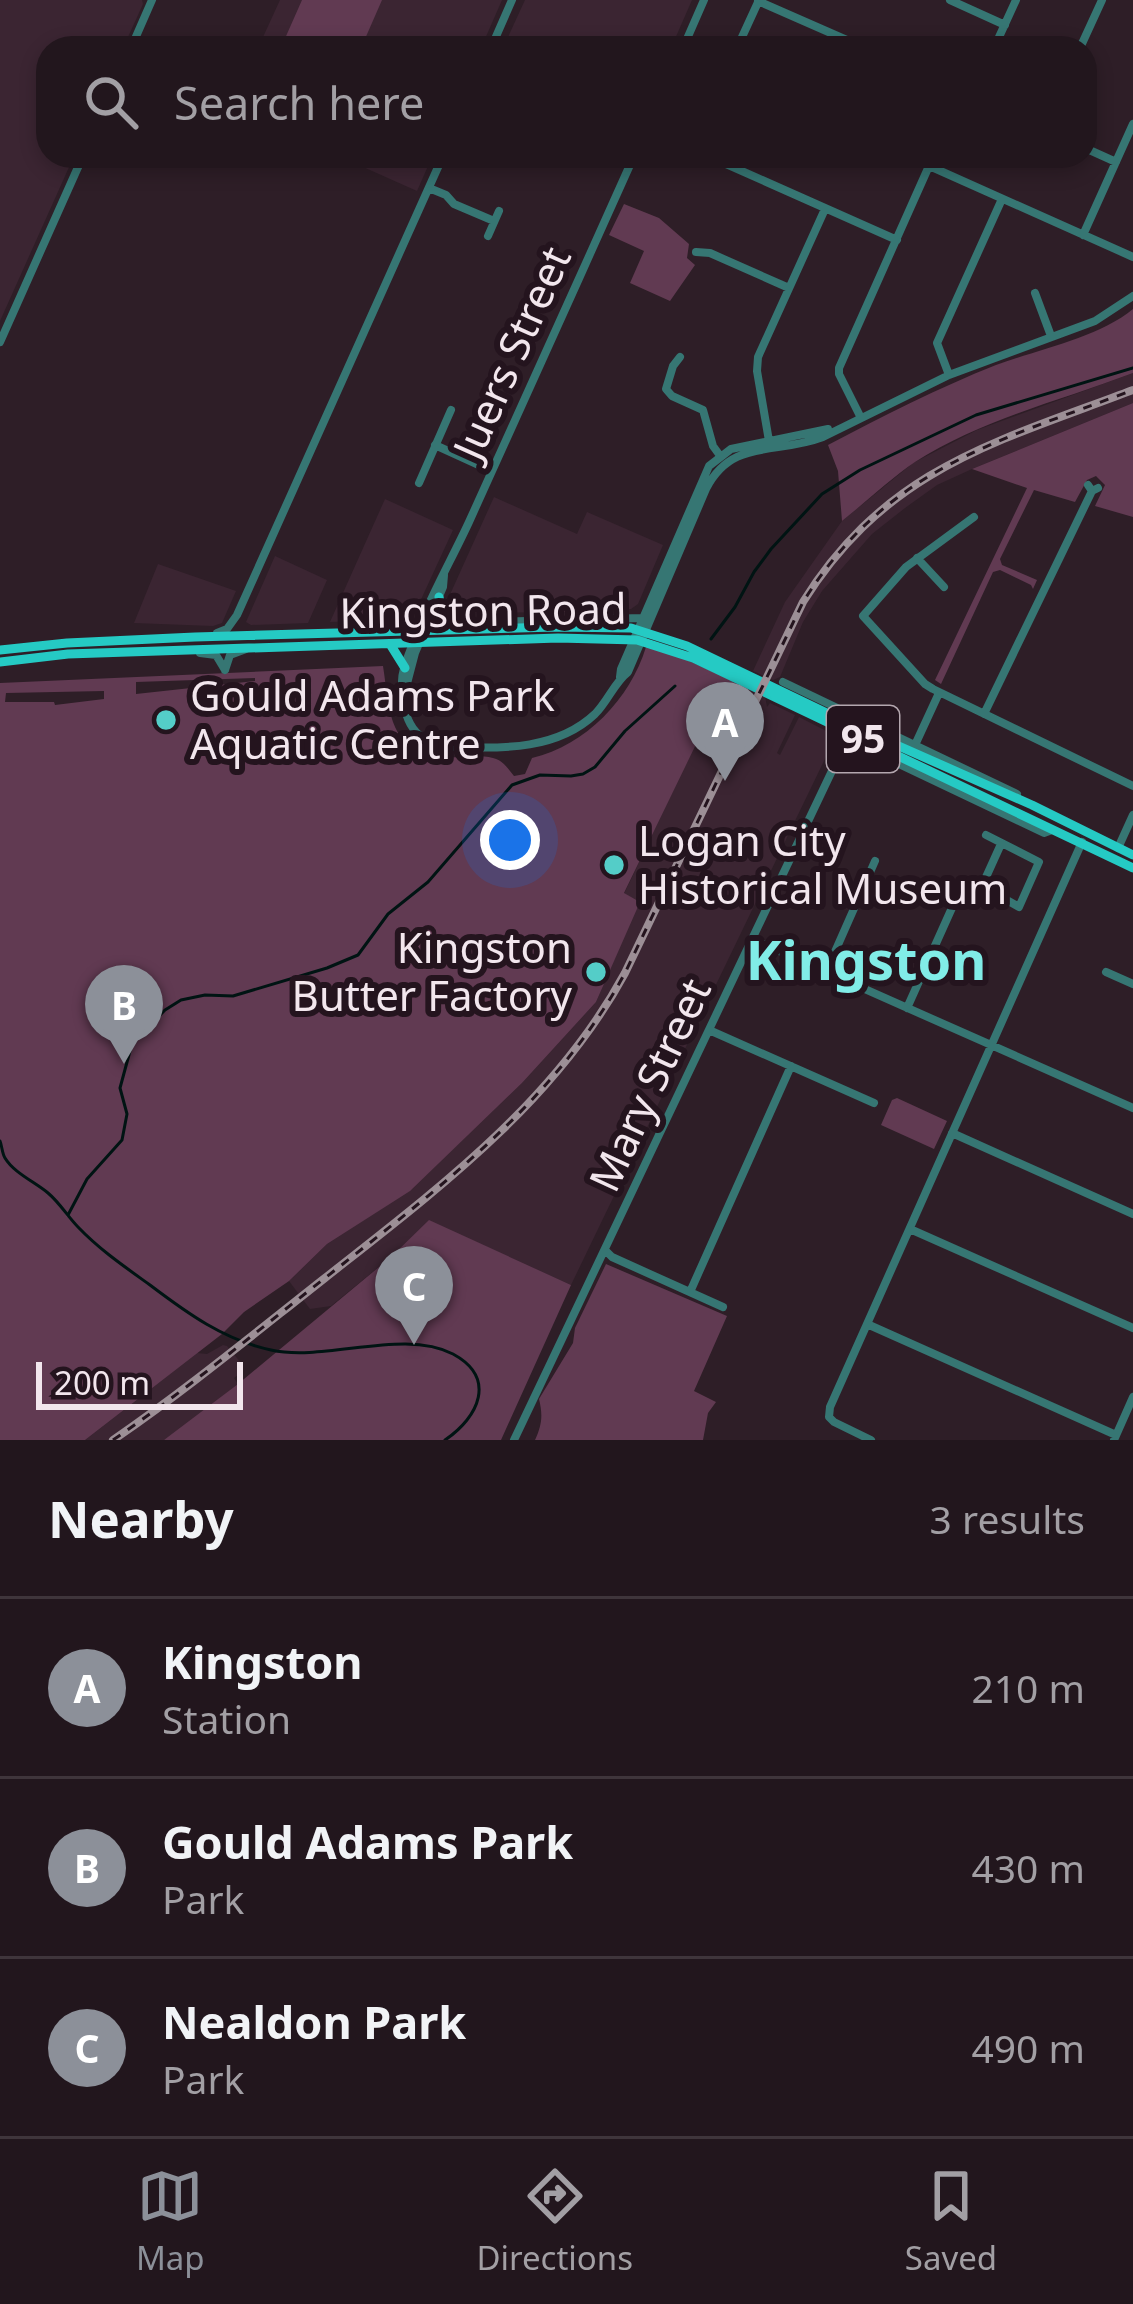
<!DOCTYPE html>
<html lang="en">
<head>
<meta charset="utf-8">
<style>
  body { margin:0; font-family:"Noto Sans",sans-serif; background:#2a1f26; color:#f1f3f6 }
  .scale { position:absolute; left:36px; bottom:30px; width:207px; box-sizing:border-box; padding-left:12px; border:6px solid #f2e6ed; border-top:0; font-size:33px; line-height:42px; white-space:nowrap; color:#f2e6ed; -webkit-text-stroke:9px #24141e; paint-order:stroke }
  .you { position:absolute; left:510px; top:840px; width:42px; height:42px; margin:-30px; border:9px solid #fff; border-radius:50%; background:#1a73e8; box-shadow:0 0 0 18px #1a73e833 }
  .badge { display:grid; place-items:center; width:78px; height:78px; border-radius:50%; background:#8c9099; color:#fff; font-size:39px; font-weight:700 }
  .pin { position:absolute; translate:-50% -99px; filter:drop-shadow(0 3px 6px #0008) }
  .pin::after { content:''; position:absolute; top:63px; width:42px; height:36px; background:inherit; clip-path:polygon(0 0,100% 0,50% 100%) }
  .list { margin:0; padding:0; list-style:none }
  h2 { display:flex; justify-content:space-between; align-items:center; height:156px; margin:0; padding:0 48px; font-size:51px }
  h2 small { font-size:39px; font-weight:400; color:#a29fa4 }
  .list li { display:grid; grid-template-columns:78px 1fr auto; gap:36px; align-items:center; box-sizing:border-box; height:180px; padding:0 48px; border-top:3px solid #3f353b }
  .list b { display:block; font-size:45px; white-space:nowrap }
  .list p { margin:0; font-size:39px; white-space:nowrap; color:#a29fa4 }
  .list em { font-size:39px; font-style:normal; color:#a29fa4 }
  .icon { flex:none; width:66px; height:66px; fill:none; stroke:currentColor; stroke-width:2; stroke-linecap:round; stroke-linejoin:round }
  .map { position:relative; flex:none; width:1133px; height:1440px; overflow:hidden }
  .search { position:absolute; background:#22161d; box-shadow:0 6px 18px #0003; left:36px; right:36px; top:36px; height:132px; display:flex; align-items:center; gap:30px; box-sizing:border-box; padding:0 42px; border-radius:36px; color:#a29fa4; font-size:45px }
  .sheet { height:696px; background:#22161d }
  nav { display:flex; justify-content:space-around; align-items:center; box-sizing:border-box; height:168px; border-top:3px solid #3f353b; background:#22161d; font-size:33px; color:#a29fa4 }
  nav a { display:grid; justify-items:center; gap:6px }
  nav .on { color:#8c9099 }
  .map>svg:first-child { display:block }
</style>
</head>
<body>
<div class="map">
<svg width="1133" height="1440" viewBox="0 0 1133 1440">
  <rect width="100%" height="100%" fill="#2e1e27"/>
  <path fill="#3b2532" d="M0,0H142L143,4L123,48H48V156H74L0,321Z
    M280,0H502L481,48H258Z
    M525,0H692L671,48H503Z
    M355,156H430L432,157L417,191L352,162Z
    M1133,373V403L972,469L937,485L905,508L872,534L822,591L803,622L780,677L773,680L753,671L785,602L842,521L913,463L977,430Z
    M494,497L577,534L587,512L663,545L638,604L631,609L573,612L462,613L450,609L447,606L448,599Z
    M385,499L453,530L412,619L330,622Z
    M275,556L327,580L308,623L251,625L246,622Z
    M158,564L236,591L222,623L213,626L134,623Z
    M711,683L749,688L765,696L767,707L770,703L795,715L777,753L780,755L799,717L836,736L571,1285L429,1221L391,1257L331,1306L310,1309L289,1281L327,1244L410,1190L522,1083L596,1002L639,901L624,894L700,734L689,728Z
    M223,1345L227,1346L242,1364L241,1373L234,1378L238,1384L172,1436L164,1440H85L197,1353L207,1354Z"/>
  <path fill="#613a52" fill-rule="evenodd" d="M302,0H382L361,48H295L283,43Z
    M624,204L659,218L689,244L687,258L695,265L670,301L630,283L644,251L609,235Z
    M1133,309V373C1060,401 982,419 915,462C890,479 866,502 842,521L838,471L828,445C883,416 938,388 996,365C1039,349 1098,338 1133,309Z
    M1133,403V517L1095,506L1105,485L1096,476L1087,480L1075,502L1034,490L1000,559L1002,565L1037,580L1033,589L1031,585L1000,570L993,572L941,684L935,680L1027,488L972,469Z
    M646,647L678,656L749,688L743,701L711,684L690,728L701,734L624,893L640,902L596,1002L522,1083L410,1191L327,1244L289,1281L244,1312L222,1334L85,1440H0V683L383,666C386,684 387,705 393,722C414,777 456,750 493,758C503,760 508,769 514,776L525,774L532,758C586,745 630,699 646,647ZM255,678V681L136,694V682ZM104,691V699L55,705L54,702H5L6,693Z
    M897,1098L947,1121L934,1149L881,1125L892,1100Z
    M429,1220L571,1285L501,1440H164L238,1384L391,1257Z
    M606,1264L727,1316L694,1391L716,1402L708,1413L703,1440H535C542,1425 543,1415 539,1399L573,1343L575,1328Z"/>
  <g fill="none" stroke-linecap="round" stroke-linejoin="round">
    <path stroke="#001413" stroke-width="3" d="M711,639L735,607L754,572L771,549L822,494L860,470L976,415L1133,368
      M0,1141C2,1146 2,1153 5,1158C14,1173 35,1182 48,1193C60,1203 68,1217 78,1227C100,1250 125,1267 150,1285C187,1313 224,1340 271,1350C326,1362 404,1328 453,1354C497,1378 479,1417 445,1440
      M68,1215L87,1179L122,1140L127,1114L120,1088L130,1051L134,1041L165,1010L181,1000L205,995L233,996L327,968L358,955L388,914L428,882L512,785L540,775L571,776L583,774L595,767L625,731L675,686"/>
    <path stroke="#367673" stroke-width="8" d="M950,0L1005,25
      M758,1L865,48
      M131,48L152,0
      M491,48L512,0
      M683,48L704,0
      M737,48L759,0
      M994,48L1016,0
      M1080,48L1102,0
      M1085,148L1116,162
      M634,156C579,278 525,400 469,522C450,563 427,602 412,646C408,656 402,669 402,681C402,720 413,746 457,747C504,749 558,749 595,714C608,701 614,683 628,672L706,489C732,438 776,455 823,437L949,375L1095,321L1133,296
      M708,156L897,240
      M907,156L1133,257
      M429,188L446,195L454,204L494,221
      M1083,235L1133,124
      M488,236L499,211
      M696,252L710,253L789,288
      M1035,293L1051,336
      M0,342L83,156
      M680,357L673,366L666,389L672,396L703,410L713,446L721,457
      M949,375L937,343L1002,199
      M860,416L839,374V368L929,166
      M769,441L757,371L758,357L825,209
      M435,445L492,471
      M419,483L451,410
      M1088,485L1092,491L1098,488
      M974,517L906,567L863,616L925,684L933,689L1133,786
      M917,558L944,587
      M466,628L473,623L486,622L642,618
      M217,633L227,629L237,615L443,156
      M200,653L216,655L225,670
      M225,670L230,655L246,649
      M620,677L621,669L709,466L731,449L828,429
      M783,682L1017,794
      M405,691L415,653L443,587L444,575
      M984,714L1092,491
      M915,745L939,693
      M1118,848L1133,815
      M982,886L1001,844
      M752,939L1133,1108
      M826,972L875,861
      M1106,972L1133,984
      M907,1008L960,890L982,886L1019,907L1039,862L986,835
      M709,1030L874,1103
      M952,1133L1133,1214
      M910,1229L1133,1328
      M606,1251L612,1257L723,1307
      M690,1292L791,1066
      M867,1324L1116,1435
      M514,1440L840,754L851,746L859,745L1044,833L1052,830
      M871,1440L834,1422L829,1417L830,1407L1082,842
      M1114,1440L1133,1397"/>
    <path stroke="#25cac4" stroke-width="9" d="M439,597L442,611L452,630
      M390,644L405,668
      M0,650L67,643L195,637L557,627L631,628L687,646L858,728L1032,805L1133,855
      M0,662L68,654L558,638L637,640L693,658L1133,868"/>
    <defs>
      <path id="rail" d="M113,1440C186,1390 255,1333 325,1278C438,1189 555,1102 625,973L803,602C887,468 996,442 1133,390"/>
    </defs>
    <use href="#rail" stroke="#9c8f96" stroke-width="8"/>
    <use href="#rail" stroke="#24141e" stroke-width="3" stroke-dasharray="9" stroke-linecap="butt"/>
  </g>
  <g fill="#54cdc8" stroke="#24141e" stroke-width="4.5">
    <circle cx="166" cy="720" r="12"/>
    <circle cx="614" cy="865" r="12"/>
    <circle cx="596" cy="972" r="12"/>
  </g>
  <g text-anchor="middle" stroke-width="12" stroke-linejoin="round" paint-order="stroke">
    <rect fill="#24141e" stroke="#b4a7af" stroke-width="3" x="827" y="706" width="72" height="66" rx="9"/>
    <g font-size="39" font-weight="bold" fill="#f2e6ed">
      <text x="863" y="753">95</text>
    </g>
    <g font-size="42" fill="#f2e6ed" stroke="#24141e">
      <text transform="translate(512 353) rotate(-66)" y="15">Juers Street</text>
      <text transform="translate(483 611) rotate(-1)" y="15">Kingston Road</text>
      <text transform="translate(650 1085) rotate(-65)" y="15">Mary Street</text>
    </g>
    <g font-size="42" fill="#f2e6ed" stroke="#24141e" text-anchor="start">
      <text x="190" y="711">Gould Adams Park<tspan x="190" dy="48">Aquatic Centre</tspan></text>
      <text x="638" y="856">Logan City<tspan x="638" dy="48">Historical Museum</tspan></text>
      <text x="572" y="963" text-anchor="end">Kingston<tspan x="572" dy="48">Butter Factory</tspan></text>
    </g>
    <g font-size="54" font-weight="bold" fill="#81ece7" stroke="#24141e">
      <text x="866" y="980">Kingston</text>
    </g>
  </g>
</svg>
<div class="scale">200 m</div>
<div class="you"></div>
<div class="pin badge" style="left:725px;top:781px">A</div>
<div class="pin badge" style="left:124px;top:1064px">B</div>
<div class="pin badge" style="left:414px;top:1345px">C</div>
<div class="search"><svg class="icon" aria-label="search" viewBox="0 0 24 24"><circle cx="10" cy="10" r="6"/><path d="M15 15l6 6"/></svg>Search here</div>
</div>
<section class="sheet">
<h2>Nearby<small>3 results</small></h2>
<ul class="list">
<li><span class="badge">A</span><div><b>Kingston</b><p>Station</p></div><em>210 m</em></li>
<li><span class="badge">B</span><div><b>Gould Adams Park</b><p>Park</p></div><em>430 m</em></li>
<li><span class="badge">C</span><div><b>Nealdon Park</b><p>Park</p></div><em>490 m</em></li>
</ul>
</section>
<nav>
<a class="on"><svg class="icon" aria-label="map" viewBox="0 0 24 24"><path d="M3 6l6-2 6 2 6-2v14l-6 2-6-2-6 2zM9 4v14M15 6v14"/></svg>Map</a>
<a><svg class="icon" aria-label="directions" viewBox="0 0 24 24"><path d="M12 3l9 9-9 9-9-9zM9 14v-3h6M13 9l2 2-2 2"/></svg>Directions</a>
<a><svg class="icon" aria-label="saved" viewBox="0 0 24 24"><path d="M7 4h10v16l-5-4-5 4z"/></svg>Saved</a>
</nav>
</body>
</html>
